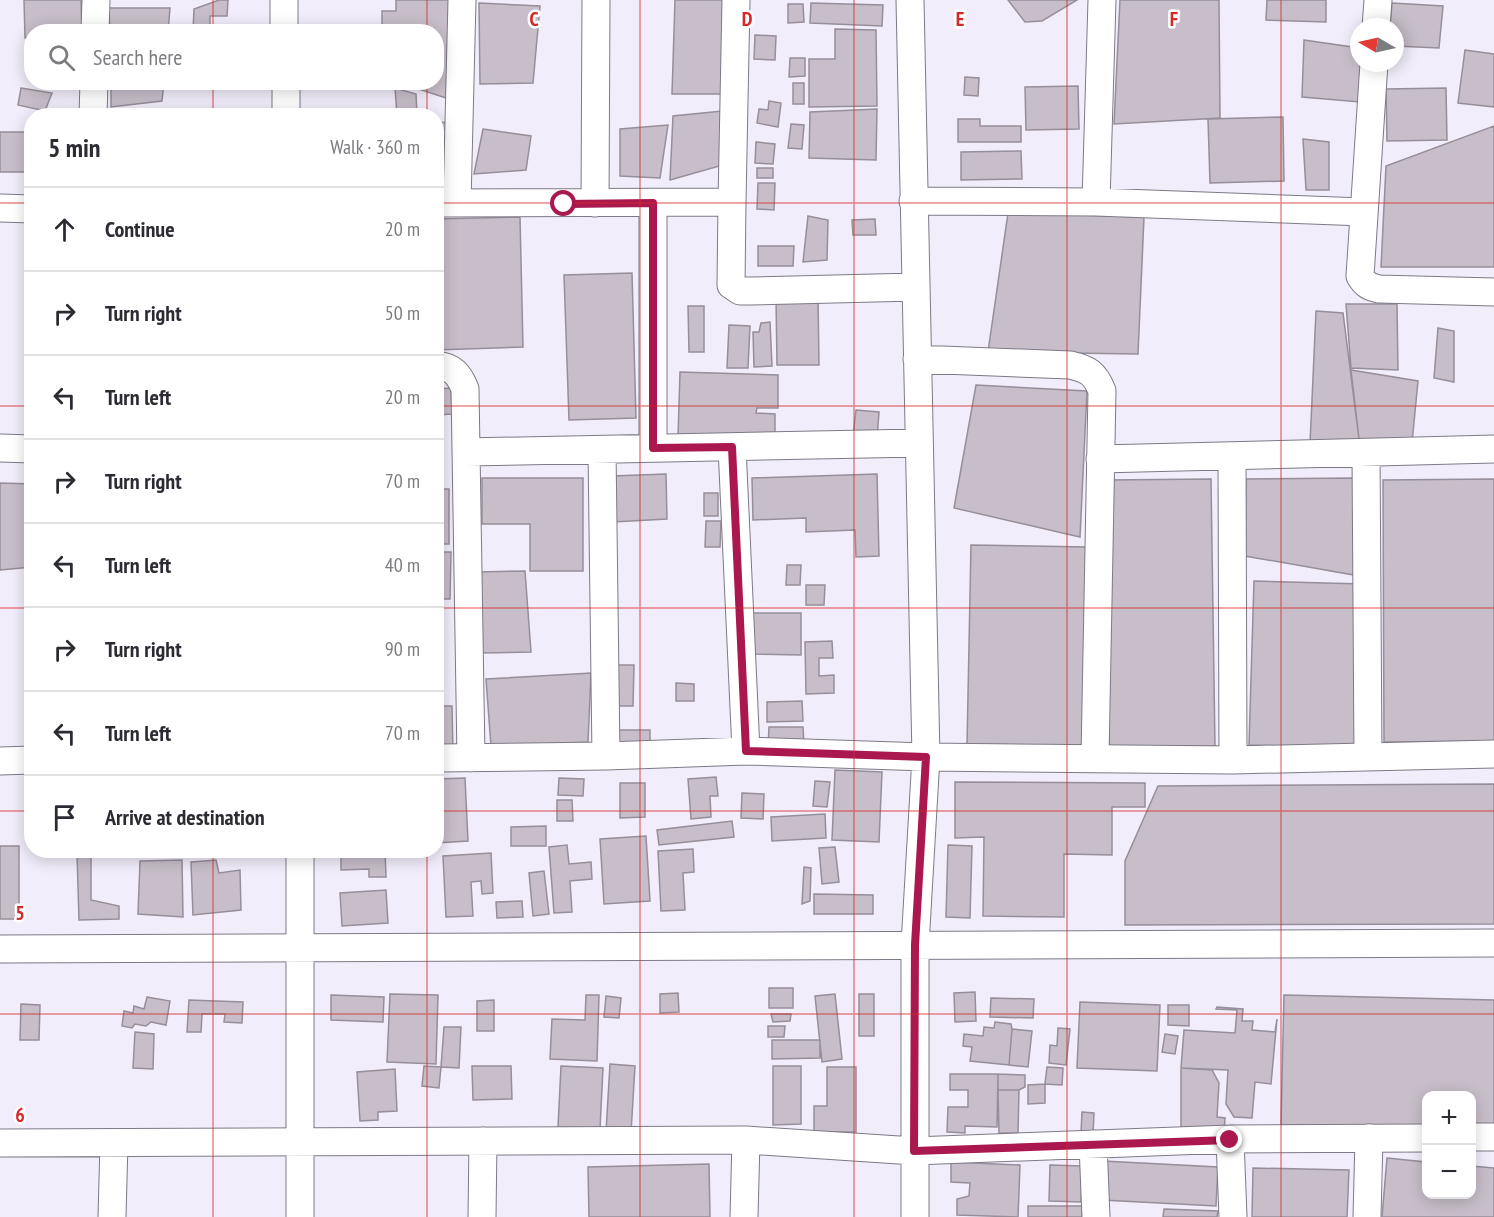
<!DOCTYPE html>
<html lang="en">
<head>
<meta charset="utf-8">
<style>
  body { margin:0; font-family:"PT Sans Narrow",sans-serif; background:#f2f2f3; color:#2b2b33 }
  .controls { position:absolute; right:18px; bottom:18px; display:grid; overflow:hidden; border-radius:12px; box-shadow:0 3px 15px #0003 }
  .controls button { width:54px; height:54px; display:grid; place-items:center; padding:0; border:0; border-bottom:2px solid #e1e1e2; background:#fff; color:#2b2b33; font:30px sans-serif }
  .compass { position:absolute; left:1350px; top:18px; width:54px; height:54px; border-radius:50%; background:#fff; box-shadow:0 3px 15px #0003; rotate:279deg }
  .stop { position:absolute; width:18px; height:18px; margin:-14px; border:4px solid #aa184f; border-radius:50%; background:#fff }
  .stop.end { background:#aa184f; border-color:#fff; box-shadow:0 2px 6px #0008 }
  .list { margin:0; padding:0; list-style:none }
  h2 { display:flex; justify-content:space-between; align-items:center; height:78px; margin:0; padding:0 24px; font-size:26px }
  h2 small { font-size:20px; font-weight:400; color:#7c7c81 }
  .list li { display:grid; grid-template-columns:39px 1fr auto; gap:18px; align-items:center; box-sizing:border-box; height:84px; padding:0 24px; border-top:2px solid #e1e1e2 }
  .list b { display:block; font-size:22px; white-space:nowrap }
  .list em { font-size:20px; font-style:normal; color:#7c7c81 }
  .icon { flex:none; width:33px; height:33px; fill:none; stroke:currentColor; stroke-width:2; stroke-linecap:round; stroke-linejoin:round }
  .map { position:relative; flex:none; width:1494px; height:1217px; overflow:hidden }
  .search { position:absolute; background:#fff; box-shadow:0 3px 15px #0003; left:24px; top:24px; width:420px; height:66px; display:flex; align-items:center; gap:15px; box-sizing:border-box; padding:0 21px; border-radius:24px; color:#7c7c81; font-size:22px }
  .panel { position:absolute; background:#fff; box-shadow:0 3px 15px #0003; left:24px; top:108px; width:420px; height:750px; border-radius:24px }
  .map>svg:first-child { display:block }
</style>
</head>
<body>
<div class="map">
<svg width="1494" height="1217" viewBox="0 0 1494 1217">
  <rect width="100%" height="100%" fill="#f1edfa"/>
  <path fill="#c7bec9" stroke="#968e98" stroke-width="1.5" d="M24,0H81L82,32H32V37L25,38Z
    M219,0H228L227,16H210V32H193L194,9Z
    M396,0H449L446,98L397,82H436V32H382V11H396Z
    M675,0H726L721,94H672Z
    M1008,0H1077L1042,21L1025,22Z
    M1120,0H1219L1220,118L1114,124Z
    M1267,0H1326V22L1266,20Z
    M479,3L540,6L533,83L480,84Z
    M811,3L883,5L882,26L810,23Z
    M1392,3L1443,6L1439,48L1395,46V27H1390Z
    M788,4H803L804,22L788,23Z
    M109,8H170L168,32H110Z
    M835,29L876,30L877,106L809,107V59H835Z
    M755,35L776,36L775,60L754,59Z
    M1304,40L1359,48V63H1362L1360,102L1302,97Z
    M1465,50L1494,54V107L1458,103Z
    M790,58H805V76L789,77Z
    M965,77L979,78L978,96L964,95Z
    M111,82H164L162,101L111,107Z
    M793,83H804V104H793Z
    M1078,86L1079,129L1026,130L1025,87Z
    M21,88L52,93L45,111L18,105Z
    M395,88L416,94L417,114L397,116Z
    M1446,88L1447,140L1387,141L1386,89Z
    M769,101L781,103L778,127L757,123L759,109L768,110Z
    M877,109L876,160L809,158L810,112Z
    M722,111L723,165L670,180L673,116Z
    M164,112L193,116H164Z
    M1283,117L1284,181L1210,183L1208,119Z
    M958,119H980V126H1021V142H958Z
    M436,122L453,123L450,177L436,178Z
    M791,124L804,125L802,149L788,148Z
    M668,125L660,178L620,176V129Z
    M1494,126V267H1381L1386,166Z
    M483,129L531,136L526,170L474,174Z
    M0,132H29V172H0Z
    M1303,139L1329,142V190H1306Z
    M756,142L775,144L773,164L755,163Z
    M1021,151L1022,179L961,180V152Z
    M757,168H773V178H757Z
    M758,183H775L774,210L757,209Z
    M1008,213L1144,217L1138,354L988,352Z
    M808,216L828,220L827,260L803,262Z
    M520,217L523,347L436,350V219Z
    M875,219L876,235H853L852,220Z
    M758,246H794L793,266H758Z
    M632,273L636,418L569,420L564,275Z
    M776,298H818L819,365H777Z
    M1346,304H1397L1398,370L1351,368Z
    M688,306H704V352H689Z
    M1316,311L1343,313L1359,439L1310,444Z
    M770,322L772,366L754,367L753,332H759L761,323Z
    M729,325L750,326L748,368H727Z
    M1438,328L1454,331V382L1434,378Z
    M1351,370L1418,381L1412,443L1359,439Z
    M680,372L778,375V408H757L756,413L775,414V439L678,437Z
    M976,385L1087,391L1080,537L954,508Z
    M451,388L452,414L436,415V389Z
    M856,410L879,412L877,438L853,436Z
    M666,474L667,519L613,522L612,476Z
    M877,474L879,556L856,557L855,530L806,532V518L753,520L752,478Z
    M482,478H583V571H530V524H482Z
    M1355,478L1354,575L1245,556L1246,479Z
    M1211,479L1215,746L1109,747L1107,480Z
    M1494,479V741L1384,742L1383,480Z
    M0,483L32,484V567L0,570Z
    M436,489H449V544H436Z
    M704,493H718V516H704Z
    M706,521H721L720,547H705Z
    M971,545L1088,547L1084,747L967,745Z
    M436,552H451L450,599H436Z
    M787,565H801L800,585H786Z
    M525,571L531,652L480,653L477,572Z
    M1254,581L1362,584L1356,748L1249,745Z
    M806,585H825L824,605H806Z
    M752,613H801V655L751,654Z
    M32,616V642L29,641Z
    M832,641L833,658H819V676L834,675V693L806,694L805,642Z
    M618,665H634L633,706H617Z
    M591,673L588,742L491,746L486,679Z
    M676,683L694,684V701H676Z
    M802,701L803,721L767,722V702Z
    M436,706H452L453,755H436Z
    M769,727H803L804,746L768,747Z
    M614,730H650V749H614Z
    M835,770L882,772L879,842L832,840Z
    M716,777L718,796H710L711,817L691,819L688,779Z
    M465,778L468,841L436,843V779Z
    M559,778L584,779L583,796L558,795Z
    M815,781L830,782L827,807L813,806Z
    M955,782L1145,783V807H1112V855L1064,854V917L983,916L984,837L955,838Z
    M620,783H645V817L620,818Z
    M1494,784V924L1125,925V861L1158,786Z
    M742,793L764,794L763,819L741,818Z
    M557,800H572L573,821H557Z
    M825,814L826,838L772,841L771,817Z
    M732,821L734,837L659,845L657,830Z
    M546,826V846H511V827Z
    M646,836L650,901L604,904L600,839Z
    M567,845L569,864L591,862L592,879L570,881L572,912L554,913L549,847Z
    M948,845L972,846L970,918L946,917Z
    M0,846H19V919H0Z
    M835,847L839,882L822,884L819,848Z
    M693,849L694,872L683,873L685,910L661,911L658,851Z
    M214,850H236L235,857Z
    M385,850L386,877H369V869L341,870V852Z
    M91,853V900L119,906V919L79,920L77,854Z
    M491,853L493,893L482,894L481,881L471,882L473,916L446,917L443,856Z
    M182,860L183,917L138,914L140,861Z
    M216,860L219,873L240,870L241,910L193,915L191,862Z
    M804,867L811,868L810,901L802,904Z
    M544,871L549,914L533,916L529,873Z
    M386,890L388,923L342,926L340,893Z
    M814,894L873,895V914H814Z
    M522,901L523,917L497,918L496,902Z
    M769,988H793V1008H769Z
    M975,992L976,1021L955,1022L954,993Z
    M678,993L679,1012L660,1013V994Z
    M390,994L438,995L436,1064L387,1062Z
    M835,994L842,1059L822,1062L815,996Z
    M859,994H874V1036H859Z
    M331,995L384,997L383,1022L331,1020Z
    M586,995H599L597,1061L550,1059L552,1019L585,1020Z
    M1284,995L1494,1000V1130L1472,1129V1096H1426V1128L1281,1125Z
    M606,996L621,998L619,1018L604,1017Z
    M147,997L170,1001L166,1025L151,1022L146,1026L135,1024L132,1028L122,1026L124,1011L133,1013L134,1006L144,1009Z
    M991,998L1034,999L1033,1018L990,1017Z
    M189,1000L243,1002L242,1023L224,1022L225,1014H202L201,1032H187Z
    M494,1000V1031H477V1001Z
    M1080,1002L1160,1005L1157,1071L1077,1068Z
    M21,1004L40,1005L39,1040H20Z
    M1168,1005H1189V1026L1168,1025Z
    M1217,1007L1243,1009L1242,1021H1253L1252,1030L1275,1032L1277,1019L1271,1084L1255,1082L1252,1118L1234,1117L1226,1104L1228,1070L1181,1068L1184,1030L1235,1033L1237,1010L1216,1009Z
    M771,1014H791L790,1021L773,1022Z
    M995,1022L1011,1024L1012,1029L1009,1065L970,1061L972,1047L963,1046L964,1034L983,1036L984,1027L994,1028Z
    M768,1026H785L784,1037H768Z
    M444,1027H461L459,1068L441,1067Z
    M1058,1028L1070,1029L1066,1065L1049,1063L1050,1045L1057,1046Z
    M1012,1029L1032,1031L1028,1067L1009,1065Z
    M135,1032L154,1034L153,1069L133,1068Z
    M1165,1034L1178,1036L1175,1054L1162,1052Z
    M772,1040H820V1058L772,1059Z
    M610,1064L635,1066L631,1133L606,1132Z
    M424,1066L441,1067L439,1088L422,1086Z
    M472,1066H511L512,1099L473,1100Z
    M561,1066L603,1068L600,1129L558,1127Z
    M773,1066H801V1124L773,1125Z
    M827,1067H856V1132H814V1106H827Z
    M1047,1067L1063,1068L1062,1085L1045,1084Z
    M1181,1068L1212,1070L1219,1083L1217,1117L1225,1118L1224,1132L1181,1130Z
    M395,1069L397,1111L378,1112V1120L360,1121L357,1072Z
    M950,1074H998L997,1127L965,1126V1133L947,1132L948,1107H968V1090H950Z
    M998,1074L1025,1075V1087L1019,1090H998Z
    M1045,1084V1103L1028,1104V1085Z
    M998,1090H1019L1018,1133H999Z
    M1082,1112L1094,1113L1093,1134L1081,1133Z
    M1387,1158L1426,1162V1194H1472V1166L1494,1168V1217H1382Z
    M1103,1161L1218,1167L1216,1206L1102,1200Z
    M951,1162L1020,1165L1018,1217L957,1215V1199L969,1196L970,1183L951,1182Z
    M709,1164L710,1217H589L588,1167Z
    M1050,1165L1082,1166L1081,1202L1049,1201Z
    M1253,1168L1349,1170L1347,1217H1252Z
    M1028,1206H1082V1217H1028Z
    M1164,1209L1218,1211L1217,1217H1163Z"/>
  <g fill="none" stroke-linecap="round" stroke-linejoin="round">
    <defs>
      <path id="street" d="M284,0V32
        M910,0L926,757L915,945V1217
        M1376,27L1378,0
        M95,32L96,0
        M1374,63L1360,276C1365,285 1370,287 1379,289L1494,292
        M286,82V116
        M93,116L94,82
        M913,201L1096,202L1364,212
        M732,202L731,285L740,291H750L916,287
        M1096,202L1102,0
        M436,203L732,202L736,0
        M457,203L462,0
        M595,203L596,0
        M653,203V448
        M0,208L32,209
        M917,359L1070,365C1088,369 1095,373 1102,391L1095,758
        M436,365C453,367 459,374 465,389L471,758
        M732,447L746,751
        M0,448L32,449
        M602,450L606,756
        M466,452L919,443
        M1366,453L1368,757
        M1232,456L1233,760
        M1100,459L1494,449
        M436,758L606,756L746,751L926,757L1233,760L1494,754
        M0,761L32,760
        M0,949L1494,943
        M1472,1137H1494
        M1230,1139L1233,1217
        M0,1143L746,1140L914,1151L1230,1139L1426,1138
        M1093,1144L1096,1217
        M112,1217L114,1143
        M300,1217V850
        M482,1217L483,1141
        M744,1217L746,1140
        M1367,1217L1369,1138"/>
    </defs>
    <use href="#street" stroke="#7d7a85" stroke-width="29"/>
    <use href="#street" stroke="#fff" stroke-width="27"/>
  </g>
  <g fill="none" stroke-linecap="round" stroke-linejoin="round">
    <path stroke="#aa184f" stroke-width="8" d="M564,204L653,203V448L732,447L746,751L926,757L915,945L914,1151L1230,1140"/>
  </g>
  <path fill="none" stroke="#d62828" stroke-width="1.5" stroke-opacity="0.55" d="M213,0V32M427,0V32M640,0V1217M854,0V1217M1067,0V1217M1281,0V1217M213,82V116M427,82V116M0,203H32M436,203H1494M0,406H32M436,406H1494M0,608H32M436,608H1494M0,811H32M436,811H1494M213,850V1217M427,850V1217M0,1014H1494"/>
  <g font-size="20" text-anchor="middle" font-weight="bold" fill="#d62828" stroke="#fff" stroke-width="5" stroke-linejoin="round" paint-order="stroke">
    <text x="534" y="26">C</text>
    <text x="747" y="26">D</text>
    <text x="960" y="26">E</text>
    <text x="1174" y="26">F</text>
    <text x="20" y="920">5</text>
    <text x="20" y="1122">6</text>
  </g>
</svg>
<div class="controls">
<button>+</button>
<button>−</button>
</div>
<svg class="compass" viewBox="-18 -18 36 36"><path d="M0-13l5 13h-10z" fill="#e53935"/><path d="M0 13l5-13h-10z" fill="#7c7c81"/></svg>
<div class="stop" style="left:564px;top:204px"></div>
<div class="stop end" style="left:1230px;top:1140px"></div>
<div class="search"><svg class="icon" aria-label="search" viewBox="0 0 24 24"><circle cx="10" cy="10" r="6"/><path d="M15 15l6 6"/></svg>Search here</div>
<section class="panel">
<h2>5 min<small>Walk · 360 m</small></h2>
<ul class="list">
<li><svg class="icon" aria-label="ahead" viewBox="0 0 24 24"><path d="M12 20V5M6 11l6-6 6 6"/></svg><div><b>Continue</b></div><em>20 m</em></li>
<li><svg class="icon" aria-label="right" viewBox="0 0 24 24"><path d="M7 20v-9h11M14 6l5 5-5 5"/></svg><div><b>Turn right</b></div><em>50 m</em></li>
<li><svg class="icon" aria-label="left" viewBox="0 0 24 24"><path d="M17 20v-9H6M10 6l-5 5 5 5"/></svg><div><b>Turn left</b></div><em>20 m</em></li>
<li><svg class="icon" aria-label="right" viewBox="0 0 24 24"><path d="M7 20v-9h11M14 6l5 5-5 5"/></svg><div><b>Turn right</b></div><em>70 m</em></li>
<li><svg class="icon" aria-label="left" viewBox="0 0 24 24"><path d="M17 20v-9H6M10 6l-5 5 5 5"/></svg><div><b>Turn left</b></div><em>40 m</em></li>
<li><svg class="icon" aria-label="right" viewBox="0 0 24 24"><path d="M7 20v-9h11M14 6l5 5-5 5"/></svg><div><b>Turn right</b></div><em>90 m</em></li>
<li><svg class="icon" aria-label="left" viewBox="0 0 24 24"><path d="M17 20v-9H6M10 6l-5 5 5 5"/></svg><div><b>Turn left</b></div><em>70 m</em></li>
<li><svg class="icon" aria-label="arrive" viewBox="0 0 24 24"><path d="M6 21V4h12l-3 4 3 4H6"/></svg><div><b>Arrive at destination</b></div></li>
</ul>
</section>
</div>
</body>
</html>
